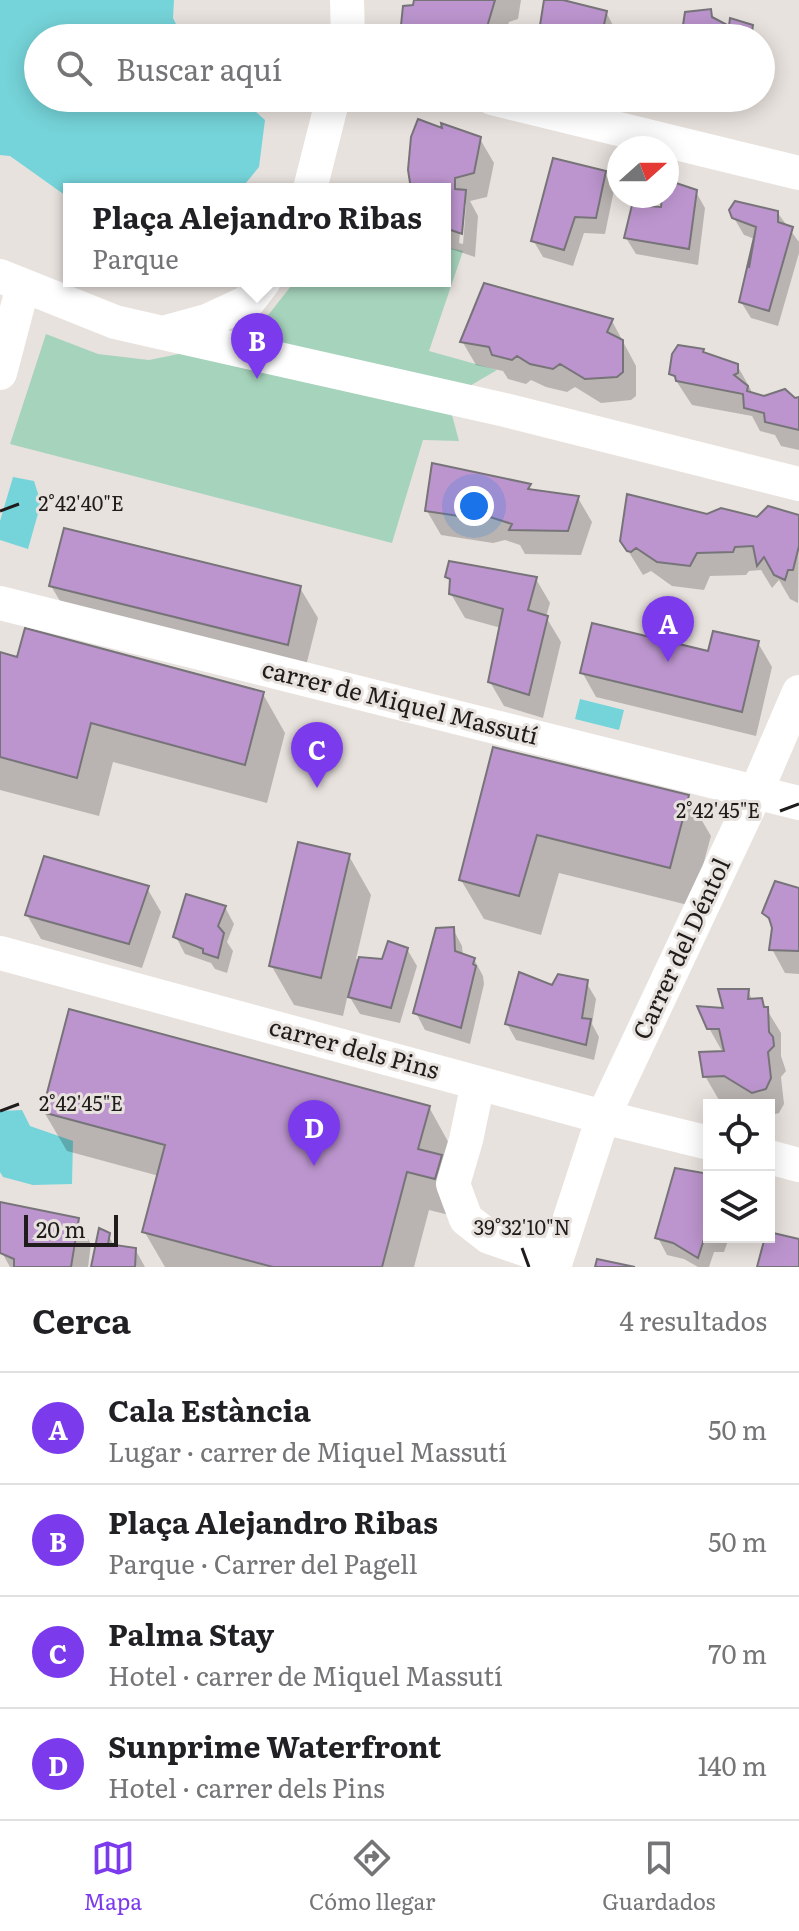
<!DOCTYPE html>
<html lang="es">
<head>
<meta charset="utf-8">
<style>
  body { margin:0; font-family:Literata,serif; background:#f6f6f6; color:#202124 }
  .controls { position:absolute; right:24px; bottom:24px; display:grid; overflow:hidden; border-radius:0px; box-shadow:0 4px 20px #0003 }
  .controls button { width:72px; height:72px; display:grid; place-items:center; padding:0; border:0; border-bottom:2px solid #e0e0e0; background:#fff; color:#202124; font:40px sans-serif }
  .compass { position:absolute; left:607px; top:136px; width:72px; height:72px; border-radius:50%; background:#fff; box-shadow:0 4px 20px #0003; rotate:69deg }
  .scale { position:absolute; left:24px; bottom:20px; width:94px; box-sizing:border-box; padding-left:8px; border:4px solid #1f1c1b; border-top:0; font-size:22px; line-height:28px; white-space:nowrap; color:#1f1c1b; -webkit-text-stroke:6px #e8e2de; paint-order:stroke }
  .you { position:absolute; left:474px; top:506px; width:28px; height:28px; margin:-20px; border:6px solid #fff; border-radius:50%; background:#1a73e8; box-shadow:0 0 0 12px #1a73e833 }
  .badge { display:grid; place-items:center; width:52px; height:52px; border-radius:50%; background:#7c3aed; color:#fff; font-size:26px; font-weight:700 }
  .pin { position:absolute; translate:-50% -66px; filter:drop-shadow(0 2px 4px #0008) }
  .pin::after { content:''; position:absolute; top:42px; width:28px; height:24px; background:inherit; clip-path:polygon(0 0,100% 0,50% 100%) }
  .popup { position:absolute; left:63px; top:183px; width:388px; height:104px; box-sizing:border-box; display:grid; place-content:center; border-radius:0px; background:#fff; filter:drop-shadow(0 2px 6px #0005); font-size:26px; white-space:nowrap; color:#757577 }
  .popup b { font-size:30px; color:#202124 }
  .popup::after { content:''; position:absolute; left:50%; top:100%; margin-left:-16px; border:16px solid transparent; border-top-color:#fff }
  .list { margin:0; padding:0; list-style:none }
  h2 { display:flex; justify-content:space-between; align-items:center; height:104px; margin:0; padding:0 32px; font-size:34px }
  h2 small { font-size:26px; font-weight:400; color:#757577 }
  .list li { display:grid; grid-template-columns:52px 1fr auto; gap:24px; align-items:center; box-sizing:border-box; height:112px; padding:0 32px; border-top:2px solid #e0e0e0 }
  .list b { display:block; font-size:30px; white-space:nowrap }
  .list p { margin:0; font-size:26px; white-space:nowrap; color:#757577 }
  .list em { font-size:26px; font-style:normal; color:#757577 }
  .icon { flex:none; width:44px; height:44px; fill:none; stroke:currentColor; stroke-width:2; stroke-linecap:round; stroke-linejoin:round }
  .map { position:relative; flex:none; width:799px; height:1267px; overflow:hidden }
  .search { position:absolute; background:#fff; box-shadow:0 4px 20px #0003; left:24px; right:24px; top:24px; height:88px; display:flex; align-items:center; gap:20px; box-sizing:border-box; padding:0 28px; border-radius:44px; color:#757577; font-size:30px }
  .sheet { height:552px; background:#fff }
  nav { display:flex; justify-content:space-around; align-items:center; box-sizing:border-box; height:112px; border-top:2px solid #e0e0e0; background:#fff; font-size:22px; color:#757577 }
  nav a { display:grid; justify-items:center; gap:4px }
  nav .on { color:#7c3aed }
  .map>svg:first-child { display:block }
</style>
</head>
<body>
<div class="map">
<svg width="799" height="1267" viewBox="0 0 799 1267">
  <rect width="100%" height="100%" fill="#e8e2de"/>
  <path fill="#a6d3bc" d="M445,247L463,251L429,351L497,370L468,387L452,415L459,441L423,440L392,543L10,444L46,334L98,354L149,360L218,346L269,314L295,281H445Z"/>
  <path fill="#75d4d9" d="M0,0H174L173,18L183,38H38V98H240L265,120L259,167L241,189H69V198L10,156L0,155Z
    M13,477L34,481L41,503L28,549L0,540V521Z
    M580,699L624,710L619,730L575,719Z
    M22,1110L30,1126L73,1141L72,1184L33,1185L3,1177L0,1172V1111Z"/>
  <path fill="#0003" fill-rule="evenodd" d="M416,0H521L518,19L509,22L504,38H404L403,35Z
    M546,0L606,12L615,29L613,38H540Z
    M710,12L716,21L732,30L752,27L758,38H683Z
    M480,139L494,163L487,197L470,201L478,216L475,257L445,247V189H414ZM463,201L466,204L463,244L459,243Z
    M605,173L614,190L605,234L584,233L573,266L543,257L533,240Z
    M667,182L696,192L705,208L698,265L636,254L626,238L663,210Z
    M777,212L799,242V253L778,326L751,318L741,302L755,239L744,235L734,218Z
    M612,321L636,366V396L631,400L601,403L575,387L567,392L546,387L531,380L526,384L508,379L503,371L476,365L462,341Z
    M703,351L706,355L737,365L751,390V394L799,399V450L781,446L775,435L760,431L752,416L692,405L671,373Z
    M529,486L532,492L578,498L592,522L581,555L525,554L520,545L505,540L493,543L441,535L427,511Z
    M707,516L758,519L799,517L798,603L790,599L779,580L772,588L761,570L749,571L746,575L710,576L704,590L672,586L651,571L643,575L622,541Z
    M448,576L536,579L550,603L546,617L561,642L543,718L504,706L490,682L501,628L465,618L451,594L452,583Z
    M51,586L300,588L318,618L304,674L69,616Z
    M758,643L772,667L756,736L596,697L582,672L710,654Z
    M0,654L19,659L263,694L285,733L267,803L113,762L99,816L0,790Z
    M495,750L688,797L711,836L692,906L559,873L541,935L484,919L461,880Z
    M349,856L371,895L356,959L383,961L407,949L417,966L400,1023L360,1014L348,994L343,1016L294,1005L271,965Z
    M147,888L161,912L142,968L41,939L27,915Z
    M799,890V974L785,973L772,949L774,929L764,913Z
    M225,907L234,924L227,942L233,951L227,973L215,969L211,963L185,954L176,937Z
    M453,929L462,946L463,956L474,959L483,976L484,984L470,1044L425,1030L416,1013Z
    M586,982L596,999L592,1024L599,1037L594,1060L516,1040L507,1024L553,987Z
    M748,991L753,1001L761,1000L781,1033V1056L786,1071L781,1077L784,1104L779,1113L769,1116V1105H749L739,1099L719,1100L705,1076L723,1053L709,1028Z
    M429,1107L451,1147L457,1217L429,1210L414,1267H165L144,1231L159,1176L67,1151L44,1112Z
    M709,1177V1237H725L728,1241L724,1252H714L709,1267H698L684,1259L667,1255L658,1238Z
    M0,1204L77,1220L91,1244L88,1267H10L0,1249Z
    M108,1235L115,1247L135,1249L145,1267H93Z"/>
  <path fill="#bc95ce" stroke="#777479" stroke-width="2" d="M414,0H495L487,27L469,26L464,38H411L400,35L403,6L413,5Z
    M544,0H563L607,11L601,38H538Z
    M711,9L712,17L729,26L730,18L753,25L751,38H681L685,12Z
    M418,119L442,128L441,123L481,137L474,173L455,178V189L466,190L462,234L445,228V189H411L408,170L411,137Z
    M553,158L606,171L596,218L575,217L564,250L531,241Z
    M667,180L697,190L689,249L624,238L632,205L661,207L662,196H667Z
    M735,201L778,211V222L793,227L769,311L739,302L755,233L749,268L756,227L732,218L729,210Z
    M484,283L613,319L607,332L623,340V372L617,377L585,379L560,364L553,369L530,364L517,356L512,360L492,355L489,347L460,342Z
    M678,345L704,349L703,352L738,364V373L734,375L748,386L747,391L764,396L785,389L795,398L799,397V430L765,422L764,413L744,408L743,394L676,381L675,376L669,374L672,354Z
    M432,463L531,484L528,489L579,496L568,531L509,530L512,524L490,517L479,519L425,511Z
    M627,494L707,514L721,508L757,517L768,506L799,515V546L793,570H788L785,580L774,575L764,557L757,566L753,546L735,547L733,552L697,553L690,566L657,562L636,548L631,552L627,551L620,541Z
    M64,528L301,586L288,645L49,586Z
    M449,561L537,577L528,610L548,616L529,695L488,682L503,609L449,594L450,579L445,577Z
    M592,623L708,651L713,631L759,641L742,712L580,673Z
    M25,628L264,692L245,765L91,723L77,778L0,757V652L17,657Z
    M493,747L689,795L670,868L537,835L519,896L459,880Z
    M298,842L350,854L321,978L269,966Z
    M44,856L149,886L129,944L25,915Z
    M775,881L799,888V951L769,950L772,928L769,918L762,913Z
    M186,894L226,906L218,926L224,933L218,958L203,953V949L173,937Z
    M454,927L455,951L475,958L473,964L476,966L461,1028L413,1013L436,928Z
    M388,941L408,948L391,1008L348,997L359,957L382,959Z
    M519,972L552,985L558,974L588,980L582,1018L591,1019L586,1045L505,1024Z
    M718,989H749L748,999L762,998L764,1007H768L769,1032L773,1037L774,1046L768,1052L771,1078L766,1089L752,1093L724,1076L703,1077L699,1052L724,1051L719,1029H707L697,1006L723,1008Z
    M69,1009L430,1106L418,1149L442,1155L435,1179L407,1172L382,1267H273L142,1232L165,1145L42,1112Z
    M675,1168L709,1174V1236H705L698,1258L673,1243L655,1238Z
    M0,1202L79,1218L71,1267H14V1259L0,1253Z
    M99,1228L110,1233L108,1244L136,1248L135,1267H91Z
    M769,1232L799,1239V1267H757L765,1237H769Z
    M597,1259L635,1267H595Z"/>
  <g fill="none" stroke-linecap="round" stroke-linejoin="round">
    <path stroke="#fff" stroke-width="34" d="M347,0L348,38
      M492,98L799,173
      M310,189L333,98
      M0,276L115,322L163,333L207,321L248,302L264,281
      M163,333L505,410L799,484
      M0,373L23,286
      M0,603L799,803
      M0,953L603,1117L709,1143
      M478,1083L466,1140L453,1184L466,1219L489,1237L556,1260
      M769,1157L799,1165
      M554,1267L603,1117L756,792L799,692"/>
  </g>
  <path fill="none" stroke="#1f1c1b" stroke-width="3" d="M0,511L19,504M780,811L799,804M0,1111L19,1104M522,1248L529,1267"/>
  <g text-anchor="middle" stroke-width="6" stroke-linejoin="round" paint-order="stroke">
    <g font-size="24" fill="#1f1c1b" stroke="#e8e2de">
      <text transform="translate(400 703) rotate(14)" y="8">carrer de Miquel Massutí</text>
      <text transform="translate(682 949) rotate(-65)" y="8">Carrer del Déntol</text>
      <text transform="translate(354 1049) rotate(15)" y="8">carrer dels Pins</text>
    </g>
  </g>
  <g font-size="20" text-anchor="middle" fill="#1f1c1b" stroke="#e8e2de" stroke-width="6" stroke-linejoin="round" paint-order="stroke">
    <text x="81" y="511">2°42'40"E</text>
    <text x="718" y="818">2°42'45"E</text>
    <text x="81" y="1111">2°42'45"E</text>
    <text x="522" y="1235">39°32'10"N</text>
  </g>
</svg>
<div class="controls">
<button><svg class="icon" aria-label="locate" viewBox="0 0 24 24"><circle cx="12" cy="12" r="6"/><path d="M12 2v4M12 18v4M2 12h4M18 12h4"/></svg></button>
<button><svg class="icon" aria-label="layers" viewBox="0 0 24 24"><path d="M12 4l9 5-9 5-9-5zM3 14l9 5 9-5"/></svg></button>
</div>
<svg class="compass" viewBox="-18 -18 36 36"><path d="M0-13l5 13h-10z" fill="#e53935"/><path d="M0 13l5-13h-10z" fill="#757577"/></svg>
<div class="scale">20 m</div>
<div class="you"></div>
<div class="pin badge" style="left:668px;top:662px">A</div>
<div class="pin badge" style="left:257px;top:379px">B</div>
<div class="popup"><b>Plaça Alejandro Ribas</b>Parque</div>
<div class="pin badge" style="left:317px;top:788px">C</div>
<div class="pin badge" style="left:314px;top:1166px">D</div>
<div class="search"><svg class="icon" aria-label="search" viewBox="0 0 24 24"><circle cx="10" cy="10" r="6"/><path d="M15 15l6 6"/></svg>Buscar aquí</div>
</div>
<section class="sheet">
<h2>Cerca<small>4 resultados</small></h2>
<ul class="list">
<li><span class="badge">A</span><div><b>Cala Estància</b><p>Lugar · carrer de Miquel Massutí</p></div><em>50 m</em></li>
<li><span class="badge">B</span><div><b>Plaça Alejandro Ribas</b><p>Parque · Carrer del Pagell</p></div><em>50 m</em></li>
<li><span class="badge">C</span><div><b>Palma Stay</b><p>Hotel · carrer de Miquel Massutí</p></div><em>70 m</em></li>
<li><span class="badge">D</span><div><b>Sunprime Waterfront</b><p>Hotel · carrer dels Pins</p></div><em>140 m</em></li>
</ul>
</section>
<nav>
<a class="on"><svg class="icon" aria-label="map" viewBox="0 0 24 24"><path d="M3 6l6-2 6 2 6-2v14l-6 2-6-2-6 2zM9 4v14M15 6v14"/></svg>Mapa</a>
<a><svg class="icon" aria-label="directions" viewBox="0 0 24 24"><path d="M12 3l9 9-9 9-9-9zM9 14v-3h6M13 9l2 2-2 2"/></svg>Cómo llegar</a>
<a><svg class="icon" aria-label="saved" viewBox="0 0 24 24"><path d="M7 4h10v16l-5-4-5 4z"/></svg>Guardados</a>
</nav>
</body>
</html>
